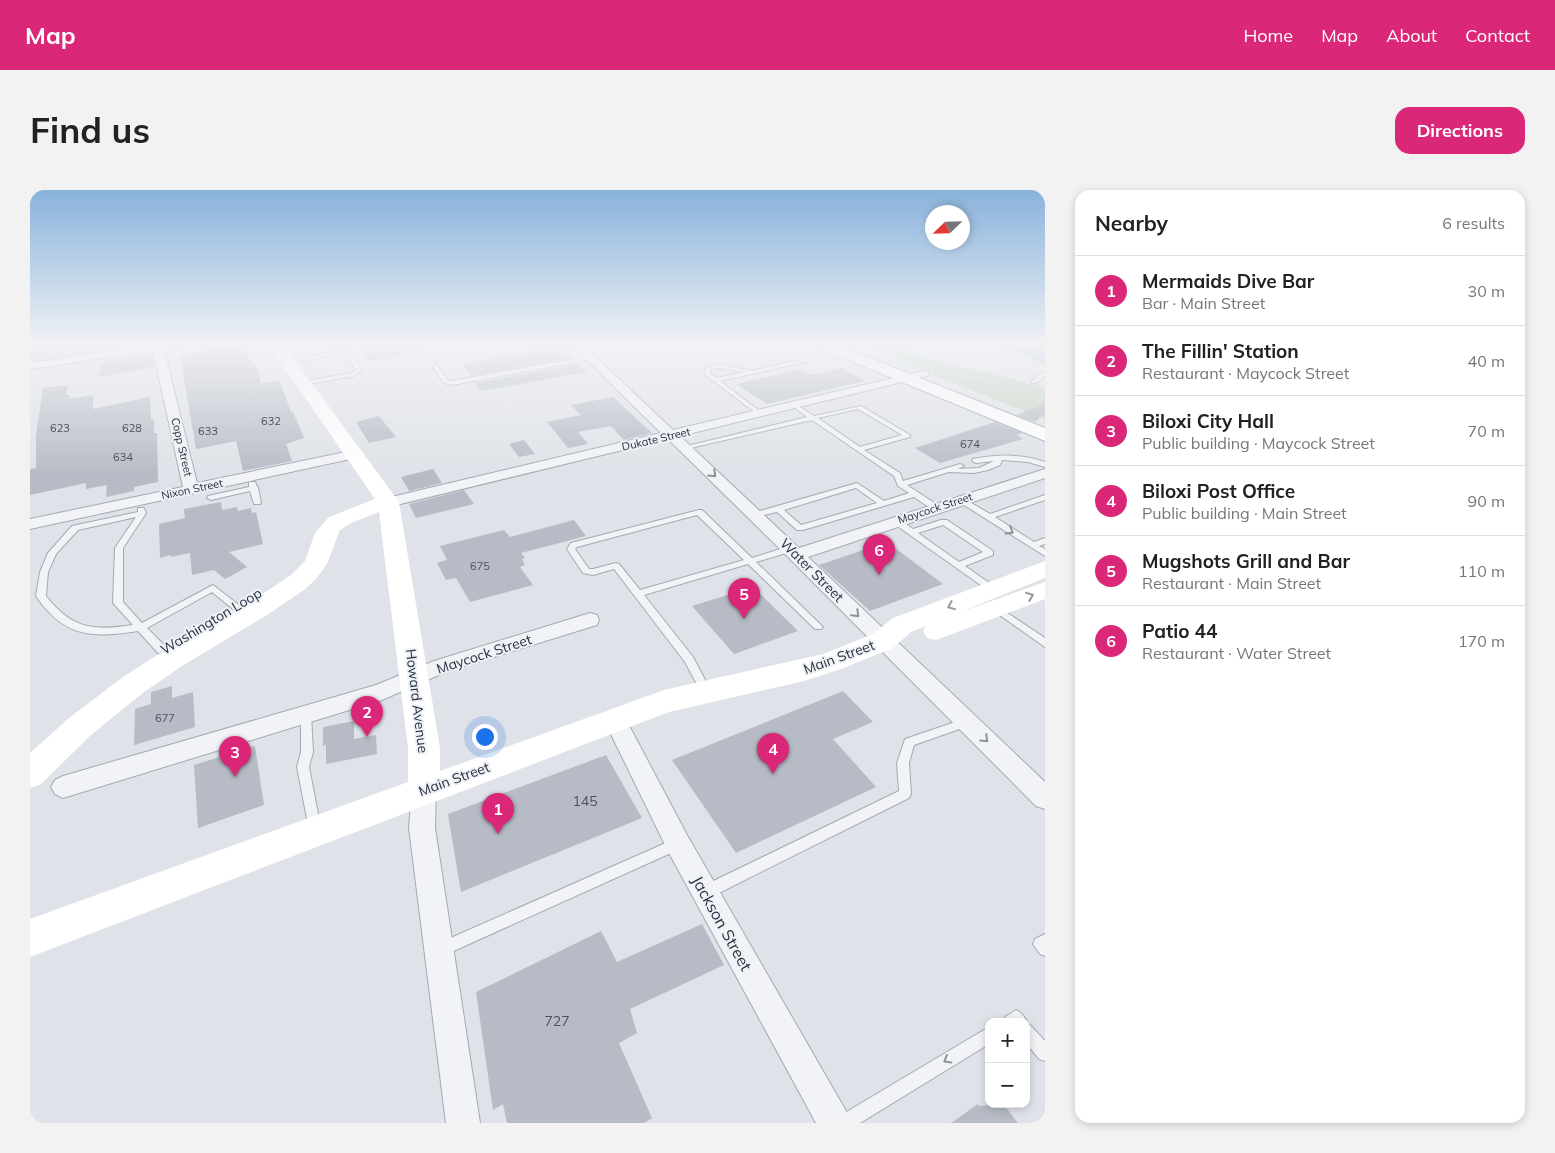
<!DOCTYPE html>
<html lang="en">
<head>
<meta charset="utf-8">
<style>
  body { margin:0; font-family:Mulish,sans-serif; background:#f2f2f2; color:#222 }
  .controls { position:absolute; right:15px; bottom:15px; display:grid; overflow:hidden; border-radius:10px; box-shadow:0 2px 8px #0003 }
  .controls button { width:45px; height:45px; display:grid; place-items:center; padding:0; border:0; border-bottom:1px solid #e0e0e0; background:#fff; color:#222; font:25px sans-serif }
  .compass { position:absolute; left:895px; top:15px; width:45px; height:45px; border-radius:50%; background:#fff; box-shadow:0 2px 8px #0003; rotate:247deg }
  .you { position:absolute; left:454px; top:546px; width:18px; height:18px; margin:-12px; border:4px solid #fff; border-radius:50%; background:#1a73e8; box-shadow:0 0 0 8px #1a73e833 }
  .badge { display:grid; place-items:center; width:32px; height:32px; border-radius:50%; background:#db2777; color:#fff; font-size:16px; font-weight:700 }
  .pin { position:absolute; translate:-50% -41px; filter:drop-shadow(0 1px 2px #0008) }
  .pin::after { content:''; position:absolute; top:26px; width:18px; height:15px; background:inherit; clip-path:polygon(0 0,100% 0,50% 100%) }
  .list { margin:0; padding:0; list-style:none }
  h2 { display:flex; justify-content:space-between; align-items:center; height:65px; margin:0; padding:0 20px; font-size:21px }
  h2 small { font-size:16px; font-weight:400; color:#767676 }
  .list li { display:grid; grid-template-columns:32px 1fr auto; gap:15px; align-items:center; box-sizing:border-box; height:70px; padding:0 20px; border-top:1px solid #e0e0e0 }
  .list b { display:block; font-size:19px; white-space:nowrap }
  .list p { margin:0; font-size:16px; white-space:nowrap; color:#767676 }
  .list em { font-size:16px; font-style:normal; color:#767676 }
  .map { position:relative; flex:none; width:1015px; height:933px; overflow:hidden; border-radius:15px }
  header { display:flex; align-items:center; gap:30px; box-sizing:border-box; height:70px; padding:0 25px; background:#db2777; color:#fff }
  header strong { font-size:24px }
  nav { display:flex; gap:28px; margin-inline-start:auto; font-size:18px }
  .intro { display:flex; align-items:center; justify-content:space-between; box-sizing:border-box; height:120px; padding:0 30px }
  h1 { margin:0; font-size:35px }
  .button { padding:12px 22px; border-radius:15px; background:#db2777; color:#fff; font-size:18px; font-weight:700 }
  main { display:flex; gap:30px; padding:0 30px }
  aside { flex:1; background:#fff; border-radius:15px; box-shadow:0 2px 8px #0003 }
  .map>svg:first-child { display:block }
</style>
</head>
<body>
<header>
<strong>Map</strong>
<nav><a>Home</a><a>Map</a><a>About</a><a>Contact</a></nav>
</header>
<div class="intro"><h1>Find us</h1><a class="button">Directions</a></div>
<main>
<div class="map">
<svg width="1015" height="933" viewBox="0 0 1015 933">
  <rect width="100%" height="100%" fill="#dfe2e8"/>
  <path fill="#cdd1da" d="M0,154H144L0,174Z"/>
  <path fill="#c4d2c0" d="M831,154H863L929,179L936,177L954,183L958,181L985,190L1015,197V229L875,174L859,164Z"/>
  <path fill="#9aafc7" d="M966,154H1015V174Z"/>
  <path fill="#b6bbc5" d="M214,154L222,175L226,174L231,193L250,191L261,222H263L274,248L256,254L262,271L213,281L206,251L166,259L150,165Z
    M327,154H388L389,162L338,171Z
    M495,154H528L542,168L441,186L433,174L502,162Z
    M122,164L125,177L69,187L71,172Z
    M548,174L557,182L451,201L445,193Z
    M812,178L835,191L737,214L706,194L771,179L781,185Z
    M38,195L36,205H39L38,209L63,205V219L120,207L121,230H124V243H127L128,292L104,297V301L76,307L77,295L56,299V293L0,305V279L6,278V245L13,198Z
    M583,207L622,243L594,250L581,236L548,242L558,254L538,258L517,232L551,225L541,215Z
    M1015,214V223L1005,232L986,225Z
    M349,226L366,247L339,253L326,232Z
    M965,232L992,243L987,245L993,249L910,273L885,258Z
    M494,250L505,264L489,267L479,254Z
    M403,279L412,293L379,301L371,287Z
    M434,300L444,314L386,328L379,314Z
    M191,312L192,320L207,317L208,321L221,318L222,323L226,322L233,354L199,362L217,377L195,389L184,380L162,385L160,363L141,367V365L130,368L129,334L155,328L154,319Z
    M544,330L556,346L491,363L495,368L492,369L495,375L490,377L503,395L440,412L426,388L416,390L407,373L417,370L410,356L474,340L480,347Z
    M857,352L913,394L840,421L789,375Z
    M723,397L768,441L704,464L662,416Z
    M142,496V508L163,502L165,537L104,555L105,519L121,514V502Z
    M813,501L843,532L803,549L846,597L706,663L642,570Z
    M324,531V549L346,545L347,564L296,574V555L293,556V537Z
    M225,556L234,615L168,638L164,575Z
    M576,565L612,628L431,702L418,624Z
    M672,734L694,775L600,819L607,843L589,853L622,928L614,933H477L473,914L463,920L446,802L571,741L587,772Z
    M948,914L949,916L973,914L988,933H921Z"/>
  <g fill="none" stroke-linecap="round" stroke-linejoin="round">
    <defs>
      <path id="lane" d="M71,154H77L78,166L73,165Z
        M801,157L806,158L775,172L690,191L732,223V225L730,226L674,184L676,178L690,174L721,181L771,170ZM690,178L714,182L686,188L680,184L681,179Z
        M308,161L321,163L332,181L324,186L273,195L270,193L271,192L322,183L326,180L317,165H308L258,173L255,171Z
        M561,166L564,168L563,169L422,195L414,193L402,176L407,175L418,191H422Z
        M1015,181V186L1006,193H1002V191Z
        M764,213L784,226L831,216L880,245V247L834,260L870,283L873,291L930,274L934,276L928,279L949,278L964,271L946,273L942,271L943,269C967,264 992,264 1015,272V277L998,272L972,270L970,275L958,280L944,283L919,282L877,295L909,316V320H903L884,307L773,340H767L747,322L726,327L722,325L723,323L827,293L854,311L879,303L868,296L864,286L782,230L656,259L653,257L777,227L762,216V214ZM828,219L872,245L830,257L788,228ZM826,298L847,313L771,335L754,320Z
        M219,292H225L228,298L231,312L230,314H224L220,301L181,310L177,308L178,306L219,297Z
        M1015,305V310L965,327L1004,352L1015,348V354L1009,356L1015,359V366L926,310L927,308H933L960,324Z
        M108,318H114L116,323L93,358V412L112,433L183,395L219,423L221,425L219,427H213L182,402L117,438L136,457L137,460L136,463H128L108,441C63,448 34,448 6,406L10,382L18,363L42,336L108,322ZM106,327L85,358L83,413L103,435C63,441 42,439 16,406L18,382L26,364L48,340Z
        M669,320H672L722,368L760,356L763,357V361L726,372L793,437L791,439H785L718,374L614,405L663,467L681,501L680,504H672L655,472L584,379L563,385L553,383L537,359L541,353ZM667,325L714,370L610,400L589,374L586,373L563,379H559L545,359L547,357Z
        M863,329H869L883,339L911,330H917L963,361V365L935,376L965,397L967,399L965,401H959L863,333ZM913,335L953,362L929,372L888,343Z
        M967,416L1015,448V457L964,421L962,419Z
        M276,521L280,522L281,525L283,562L279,577L291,639L289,643L285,645L281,643L279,639L267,577L271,562V525L272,522Z
        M937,528L941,529L942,532L941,535L884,555L879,573L881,604L879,608L681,707L676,709L671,707L669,702L671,697L869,601L867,573L875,549Z
        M647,648L652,650L653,654L652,658L417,764L412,766L407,764L405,759L407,754Z
        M1015,744V766L1010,764L1003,754L1005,749Z
        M986,820C992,823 994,826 997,832L996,833V832H972L975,827Z
        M996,833L1001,836L1015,851V871L1009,869L996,853Z
        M959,837V854L830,933H806L808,927Z"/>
      <path id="street" d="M127,154H156L155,156L134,160L167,293L325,260L332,264L325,268L0,339V329L153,297L123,161L0,179V173Z
        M541,154H552L643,240L893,181L897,182L899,184L897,186L650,246L769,358L1015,279V288L778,367L1015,592V619L1006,616L754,363L638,249L358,317L353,315L350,312L353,309L631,243Z
        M560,423L567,425L569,430L567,435L418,481L352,510L33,608L25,604L21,597L25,590L33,586L346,495L404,471Z
        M585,521L593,524L657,645L816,921L821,933H786L639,663L574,530L577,524Z
        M394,589L402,592L406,600L405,638L450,933H416L379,638L382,600L386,592Z"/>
      <path id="primary" d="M785,154H805L1015,238V251L787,157Z"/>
    </defs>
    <use href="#lane" stroke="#a4a9b2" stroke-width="2"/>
    <use href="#street" stroke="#a4a9b2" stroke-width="2"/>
    <use href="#primary" stroke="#9ea6b3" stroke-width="2"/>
    <path stroke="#bdc0c6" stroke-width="2" stroke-dasharray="2.5 2.5" stroke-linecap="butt" d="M858,161L891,171
      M902,173L994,193
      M926,191L997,199"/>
    <use href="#lane" fill="#f1f3f6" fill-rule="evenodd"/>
    <use href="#street" fill="#f1f3f6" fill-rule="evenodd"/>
    <path fill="#fff" fill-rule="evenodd" d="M238,154H253L369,312L410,558V581L634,500L793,464L843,444L863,428L1015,371V388L928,423L1015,392V409L906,450L897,448L893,441L896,436L881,442L863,458L811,479L774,491L639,522L0,767V729L378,592V558L349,322L321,333L310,340L297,374L286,389L274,400L237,425L152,476L114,502L61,545L11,594L0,598V563L39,528L93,487L132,462L219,413L261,385L275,371L285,343L299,327L345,309Z"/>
    <use href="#primary" fill="#fff" fill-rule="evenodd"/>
  </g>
  <defs><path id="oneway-chevron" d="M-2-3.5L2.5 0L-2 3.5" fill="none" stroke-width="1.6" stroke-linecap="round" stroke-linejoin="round" transform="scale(1.25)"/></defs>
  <g stroke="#8c929a">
    <use href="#oneway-chevron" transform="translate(683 284) rotate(44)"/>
    <use href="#oneway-chevron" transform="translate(980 341) rotate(32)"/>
    <use href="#oneway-chevron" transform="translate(826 424) rotate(45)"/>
    <use href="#oneway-chevron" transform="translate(955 549) rotate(44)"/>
    <use href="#oneway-chevron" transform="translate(917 870) rotate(149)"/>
  </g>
  <g stroke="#94989f">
    <use href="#oneway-chevron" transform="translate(1000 406) rotate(-21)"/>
    <use href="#oneway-chevron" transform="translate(921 416) rotate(158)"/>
  </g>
  <linearGradient id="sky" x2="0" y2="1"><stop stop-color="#89b2db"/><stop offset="0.54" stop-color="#f1f2f5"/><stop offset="1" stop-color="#f1f2f5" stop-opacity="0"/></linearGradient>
  <rect width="1015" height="285" fill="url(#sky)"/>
  <g text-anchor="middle" stroke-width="4" stroke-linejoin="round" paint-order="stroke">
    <g font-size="11" fill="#4c5360">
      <text x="241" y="235">632</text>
      <text x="30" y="242">623</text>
      <text x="102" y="242">628</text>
      <text x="178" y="245">633</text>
      <text x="940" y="258">674</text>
      <text x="93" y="271">634</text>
      <text x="450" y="380">675</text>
      <text x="135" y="532">677</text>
    </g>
    <g font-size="11" fill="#28303f" stroke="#eef1f5">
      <text transform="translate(626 249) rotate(-13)" y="4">Dukate Street</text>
      <text transform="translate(152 257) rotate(77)" y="4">Copp Street</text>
      <text transform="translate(162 299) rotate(-12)" y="4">Nixon Street</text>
      <text transform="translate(905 318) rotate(-18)" y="4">Maycock Street</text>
    </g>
    <g font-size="14" fill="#28303f" stroke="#eef1f5">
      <text transform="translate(782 380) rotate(45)" y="5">Water Street</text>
      <text transform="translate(181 431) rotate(-31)" y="5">Washington Loop</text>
      <text transform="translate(454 464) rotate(-18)" y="5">Maycock Street</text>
      <text transform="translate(809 467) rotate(-20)" y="5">Main Street</text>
      <text transform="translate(387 511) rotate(83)" y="5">Howard Avenue</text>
      <text transform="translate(424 589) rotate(-20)" y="5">Main Street</text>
    </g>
    <g font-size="14" fill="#4c5360">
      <text x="555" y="616">145</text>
      <text x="527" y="836">727</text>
    </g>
    <g font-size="16" fill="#28303f" stroke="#eef1f5">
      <text transform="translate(692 733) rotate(61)" y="6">Jackson Street</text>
    </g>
  </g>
</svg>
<div class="controls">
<button>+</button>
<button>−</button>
</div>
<svg class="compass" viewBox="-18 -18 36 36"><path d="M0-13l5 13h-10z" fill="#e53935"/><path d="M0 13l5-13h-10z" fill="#767676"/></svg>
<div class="you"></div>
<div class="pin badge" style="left:468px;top:644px">1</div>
<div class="pin badge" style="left:337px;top:547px">2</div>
<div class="pin badge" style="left:205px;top:587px">3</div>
<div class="pin badge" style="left:743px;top:584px">4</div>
<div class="pin badge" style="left:714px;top:429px">5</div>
<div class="pin badge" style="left:849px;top:385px">6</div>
</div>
<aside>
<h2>Nearby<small>6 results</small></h2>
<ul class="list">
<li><span class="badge">1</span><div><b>Mermaids Dive Bar</b><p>Bar · Main Street</p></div><em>30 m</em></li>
<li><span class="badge">2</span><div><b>The Fillin' Station</b><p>Restaurant · Maycock Street</p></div><em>40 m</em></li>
<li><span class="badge">3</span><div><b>Biloxi City Hall</b><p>Public building · Maycock Street</p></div><em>70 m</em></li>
<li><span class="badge">4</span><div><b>Biloxi Post Office</b><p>Public building · Main Street</p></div><em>90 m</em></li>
<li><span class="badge">5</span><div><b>Mugshots Grill and Bar</b><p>Restaurant · Main Street</p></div><em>110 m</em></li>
<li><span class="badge">6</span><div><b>Patio 44</b><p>Restaurant · Water Street</p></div><em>170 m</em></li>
</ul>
</aside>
</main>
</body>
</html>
